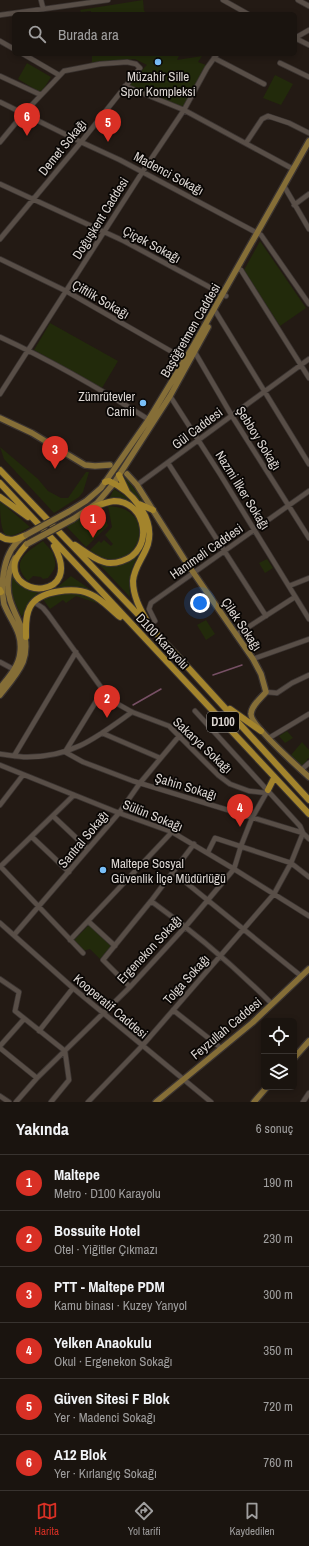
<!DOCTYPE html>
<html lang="tr">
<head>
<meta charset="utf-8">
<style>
  body { margin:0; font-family:"Archivo Narrow",sans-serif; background:#231d18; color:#f1f3f6 }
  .controls { position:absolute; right:12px; bottom:12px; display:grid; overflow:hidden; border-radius:6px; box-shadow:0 2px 6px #0003 }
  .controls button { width:36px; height:36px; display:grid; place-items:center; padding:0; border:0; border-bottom:1px solid #38332f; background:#1a140f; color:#f1f3f6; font:20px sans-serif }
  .you { position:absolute; left:200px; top:603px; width:14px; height:14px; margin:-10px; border:3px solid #fff; border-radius:50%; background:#1a73e8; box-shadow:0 0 0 6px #1a73e833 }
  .badge { display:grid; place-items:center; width:26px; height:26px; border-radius:50%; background:#d93025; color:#fff; font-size:13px; font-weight:700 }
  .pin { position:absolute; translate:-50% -33px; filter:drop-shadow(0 1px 2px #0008) }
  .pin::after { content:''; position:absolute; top:21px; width:14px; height:12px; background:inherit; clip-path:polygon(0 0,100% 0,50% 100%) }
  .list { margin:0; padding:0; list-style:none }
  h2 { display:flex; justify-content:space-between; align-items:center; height:52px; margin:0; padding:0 16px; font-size:17px }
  h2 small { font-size:13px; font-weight:400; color:#9f9e9e }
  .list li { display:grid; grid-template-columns:26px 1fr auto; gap:12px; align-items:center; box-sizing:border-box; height:56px; padding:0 16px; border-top:1px solid #38332f }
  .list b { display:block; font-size:15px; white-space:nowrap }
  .list p { margin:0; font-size:13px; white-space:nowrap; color:#9f9e9e }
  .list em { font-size:13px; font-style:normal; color:#9f9e9e }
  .icon { flex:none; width:22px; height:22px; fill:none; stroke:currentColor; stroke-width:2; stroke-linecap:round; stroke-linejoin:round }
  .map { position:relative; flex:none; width:309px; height:1102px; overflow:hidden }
  .search { position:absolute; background:#1a140f; box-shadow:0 2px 6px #0003; left:12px; right:12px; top:12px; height:44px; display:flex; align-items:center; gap:10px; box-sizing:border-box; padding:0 14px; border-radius:6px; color:#9f9e9e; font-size:15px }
  .sheet { height:388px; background:#1a140f }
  nav { display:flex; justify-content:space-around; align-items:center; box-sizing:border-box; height:56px; border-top:1px solid #38332f; background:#1a140f; font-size:11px; color:#9f9e9e }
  nav a { display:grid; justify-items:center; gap:2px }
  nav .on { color:#d93025 }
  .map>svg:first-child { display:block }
</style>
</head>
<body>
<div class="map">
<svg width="309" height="1102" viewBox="0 0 309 1102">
  <rect width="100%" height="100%" fill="#231a14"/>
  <path fill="#222a0b" d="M143,0L144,11L149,14H91V11L81,12L80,10Z
    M88,54H180L177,60L202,56L198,62L206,65L184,110L126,86L147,65L135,59L92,63V56Z
    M27,63L51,77L41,93L18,79Z
    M275,75L293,84L281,105L263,98Z
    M260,241L306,308L280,326L244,270Z
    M50,323L118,361L102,388L34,350Z
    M0,447L38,479L48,491L61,498H68L86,472H89L83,492L79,497L54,513L4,459Z
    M126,477L144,503C134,498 127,490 123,480Z
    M114,489L125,496L135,507L109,499Z
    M0,501L1,502L30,527C24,530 15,536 9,536C0,537 0,509 0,501Z
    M102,506L108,526L86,547L66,526Z
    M108,506C166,508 134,586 90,550L99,541L101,543L104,540L111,546L113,544L105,535L112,527Z
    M43,541L54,554L53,555C58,566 54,570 48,578L43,579L41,577L33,576L28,581C9,562 27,552 43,541Z
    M138,556C129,572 129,579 130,597L99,564C114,567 125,565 138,556Z
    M267,559L273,568L265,573L259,563Z
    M14,568L15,575L37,591H44L36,594V596L26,607L22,617C14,601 6,585 14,568Z
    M71,576L91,590L79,588L54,590Z
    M69,592L89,595L98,601L97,603L76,596L66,603L63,600L50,609L43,599Z
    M206,620L215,634L206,640L197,625Z
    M287,731L293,738L285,743L279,736Z
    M302,742L309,750V758L307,759L308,761L301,766L291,755Z
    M89,925L111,946L100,959L90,949L86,950L83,952L73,941Z"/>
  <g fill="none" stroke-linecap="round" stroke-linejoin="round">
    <path stroke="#775065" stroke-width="1.5" d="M213,675L242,665
      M133,705L161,689"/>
    <defs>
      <path id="minor" d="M41,0L43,8
        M223,0L248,14
        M298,0L309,6
        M0,15L108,0
        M295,38L309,30
        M295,38L309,45
        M0,41L14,49
        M23,54L59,75
        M214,58L264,84
        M280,63L309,77
        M0,76L41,95
        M125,86L184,110L293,169
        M0,102L81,142L120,160L261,235L309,304
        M0,142L24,113L64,71L100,64L127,62L136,64L140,68L81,142L0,239
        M246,143L262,119L268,116L289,123L309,133
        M0,184L124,241L226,296
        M284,186L309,229
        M294,205L309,194
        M0,259L66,291L188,361
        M238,269L241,270L309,378
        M214,309L309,464
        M0,337C52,361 102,390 151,421
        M193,349L232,416L309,538
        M0,394L143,171L184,110L207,68L217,54
        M170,396L220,474L309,619
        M168,463L266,616
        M137,485L309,359
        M289,586L309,578
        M34,602L43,608L48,614L103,690L116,703L132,712L169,726L218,775L230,784L249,791L266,793
        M155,621L149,609L151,603L309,491
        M236,635L295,597
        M253,659L309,639
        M0,662L13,669
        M266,692L277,693L292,683L309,675
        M102,733L160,758
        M269,738L309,714
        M65,752L83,762L133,781L303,833L309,839
        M65,752L103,690
        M0,754C9,755 18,757 27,757C73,757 97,737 132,712
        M14,756L76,652
        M0,765L119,813L172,832L234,869L309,916
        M301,770L309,763
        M0,805L23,775
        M53,816L88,849
        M32,837L69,872
        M208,852L215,838L291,863L309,877
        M0,866L83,953
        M0,867L74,795
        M173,872L301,976
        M151,901C194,932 234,966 272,1004
        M89,922L115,946
        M0,923L73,988L211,1102
        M14,935L119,813L140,783L180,735
        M70,940L172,832
        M0,979L19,992L15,1011L65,1051L69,1080L51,1102
        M130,987L103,960L151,901L194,844
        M173,1010L221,1048
        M39,1031L73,988
        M0,1046L24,1019
        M0,1048L37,1078
        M0,1096L9,1102
        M16,1102L37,1078L130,987L186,926L234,869L241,846L252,818L268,790
        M88,1102L142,1046L274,894L291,863L303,833L300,826L195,711
        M303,1102L309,1093"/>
      <path id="major" d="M0,418L32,433L85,465L95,466L110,465
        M127,474L137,485L184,559L253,659L261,674L266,692C261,698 251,706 251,714C250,724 299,768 309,777
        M68,512L86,501L101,488L149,419L192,348L309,141
        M73,519L97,503L114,483L170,396L208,327
        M0,688C8,678 19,666 20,653C23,632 11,622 4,604C0,582 3,551 23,537
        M0,695C8,685 18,674 23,662C32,636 17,623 10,600C6,587 8,570 15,558
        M294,1058L309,1041
        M156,1102L252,1023L309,969
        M254,1102L267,1087"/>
      <path id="highway" d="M0,470L173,651L309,800
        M119,475L127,492
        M105,482L109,481C132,491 155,518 148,544C144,557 134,567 133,581C133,596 140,609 147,621
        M0,483L309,814
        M0,497L28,517
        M139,504L153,510
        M0,536C9,543 17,539 26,535
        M27,544C22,550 17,555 15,562C8,599 84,600 54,546
        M75,545C84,551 94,559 104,562C110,564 116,563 122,561C155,551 147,501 114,501C105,502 96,506 87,510
        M0,590L1,592
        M26,637C26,627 25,616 30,607C39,590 75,587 90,594C102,599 110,609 120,617
        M230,709L261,731
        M268,790L274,778"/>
    </defs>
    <use href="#minor" stroke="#3a3330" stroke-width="6"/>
    <use href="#major" stroke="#3a3330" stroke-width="8"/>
    <use href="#highway" stroke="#3a3330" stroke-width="8"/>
    <use href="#minor" stroke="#584e47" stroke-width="4.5"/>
    <use href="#major" stroke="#856e37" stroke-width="5.5"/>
    <use href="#highway" stroke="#a3842c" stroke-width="6"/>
    <defs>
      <path id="major-bridge" d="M26,535L68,512
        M27,544L73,519"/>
    </defs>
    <use href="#major-bridge" stroke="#3a3330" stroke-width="8" stroke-linecap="butt"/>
    <use href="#major-bridge" stroke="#856e37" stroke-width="5.5"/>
  </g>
  <g fill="#79bff8" stroke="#090604" stroke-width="1.5">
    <circle cx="158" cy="62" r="4"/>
    <circle cx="143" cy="403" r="4"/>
    <circle cx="103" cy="870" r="4"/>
  </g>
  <g text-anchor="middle" stroke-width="3.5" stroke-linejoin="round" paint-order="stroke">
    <rect fill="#090604" stroke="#9c9794" stroke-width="1" x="207" y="712" width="32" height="20" rx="3"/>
    <g font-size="12" font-weight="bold" fill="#dbd5d1">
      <text x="223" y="726">D100</text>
    </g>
    <g font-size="13" fill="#dbd5d1" stroke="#090604">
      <text x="158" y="81">Müzahir Sille<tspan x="158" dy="15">Spor Kompleksi</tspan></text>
      <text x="135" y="401" text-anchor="end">Zümrütevler<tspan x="135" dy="15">Camii</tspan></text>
      <text x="111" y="868" text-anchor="start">Maltepe Sosyal<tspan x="111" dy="15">Güvenlik İlçe Müdürlüğü</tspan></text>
    </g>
    <g font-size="13" fill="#dbd5d1" stroke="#090604">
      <text transform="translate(62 147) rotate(-51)" y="5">Demet Sokağı</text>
      <text transform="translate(169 173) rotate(28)" y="5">Madenci Sokağı</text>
      <text transform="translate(100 218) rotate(-58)" y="5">Doğuşkent Caddesi</text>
      <text transform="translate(152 244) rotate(28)" y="5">Çiçek Sokağı</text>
      <text transform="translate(101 299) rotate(30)" y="5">Çiftlik Sokağı</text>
      <text transform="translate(190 330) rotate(-60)" y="5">Başöğretmen Caddesi</text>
      <text transform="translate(197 428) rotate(-37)" y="5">Gül Caddesi</text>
      <text transform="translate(259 438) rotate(58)" y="5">Şebboy Sokağı</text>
      <text transform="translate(243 490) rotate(58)" y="5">Nazmi İlker Sokağı</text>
      <text transform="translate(206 551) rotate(-35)" y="5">Hanımeli Caddesi</text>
      <text transform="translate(242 624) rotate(56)" y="5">Çilek Sokağı</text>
      <text transform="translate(163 641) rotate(47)" y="5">D100 Karayolu</text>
      <text transform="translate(203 745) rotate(43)" y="5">Sakarya Sokağı</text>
      <text transform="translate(186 786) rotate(17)" y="5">Şahin Sokağı</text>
      <text transform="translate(153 815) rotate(22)" y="5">Sülün Sokağı</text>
      <text transform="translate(83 839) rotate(-50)" y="5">Santral Sokağı</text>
      <text transform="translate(149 949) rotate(-47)" y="5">Ergenekon Sokağı</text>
      <text transform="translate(186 979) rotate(-48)" y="5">Tolga Sokağı</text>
      <text transform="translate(111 1006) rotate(40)" y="5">Kooperatif Caddesi</text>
      <text transform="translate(226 1028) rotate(-40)" y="5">Feyzullah Caddesi</text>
    </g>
  </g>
</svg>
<div class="controls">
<button><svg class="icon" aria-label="locate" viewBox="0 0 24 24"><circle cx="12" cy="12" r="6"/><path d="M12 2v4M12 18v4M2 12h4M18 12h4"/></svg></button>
<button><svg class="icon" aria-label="layers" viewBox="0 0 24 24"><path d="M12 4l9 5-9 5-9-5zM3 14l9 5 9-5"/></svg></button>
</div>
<div class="you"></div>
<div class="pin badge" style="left:93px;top:538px">1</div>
<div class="pin badge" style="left:107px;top:718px">2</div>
<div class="pin badge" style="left:55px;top:469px">3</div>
<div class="pin badge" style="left:240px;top:827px">4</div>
<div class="pin badge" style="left:108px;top:142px">5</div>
<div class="pin badge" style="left:27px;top:136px">6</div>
<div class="search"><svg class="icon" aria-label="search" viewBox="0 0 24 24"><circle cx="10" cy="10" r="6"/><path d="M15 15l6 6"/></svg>Burada ara</div>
</div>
<section class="sheet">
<h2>Yakında<small>6 sonuç</small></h2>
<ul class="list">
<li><span class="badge">1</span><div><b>Maltepe</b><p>Metro · D100 Karayolu</p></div><em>190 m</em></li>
<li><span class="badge">2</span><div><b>Bossuite Hotel</b><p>Otel · Yiğitler Çıkmazı</p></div><em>230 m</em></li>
<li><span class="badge">3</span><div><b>PTT - Maltepe PDM</b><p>Kamu binası · Kuzey Yanyol</p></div><em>300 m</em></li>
<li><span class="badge">4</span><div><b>Yelken Anaokulu</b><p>Okul · Ergenekon Sokağı</p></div><em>350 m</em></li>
<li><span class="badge">5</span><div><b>Güven Sitesi F Blok</b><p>Yer · Madenci Sokağı</p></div><em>720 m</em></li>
<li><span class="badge">6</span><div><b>A12 Blok</b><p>Yer · Kırlangıç Sokağı</p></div><em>760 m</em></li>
</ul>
</section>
<nav>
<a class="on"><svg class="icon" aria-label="map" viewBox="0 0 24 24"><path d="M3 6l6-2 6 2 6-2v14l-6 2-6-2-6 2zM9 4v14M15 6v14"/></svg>Harita</a>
<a><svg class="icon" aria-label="directions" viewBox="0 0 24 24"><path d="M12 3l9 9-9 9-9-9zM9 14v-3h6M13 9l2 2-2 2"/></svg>Yol tarifi</a>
<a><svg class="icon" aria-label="saved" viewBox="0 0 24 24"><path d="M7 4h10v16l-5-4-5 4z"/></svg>Kaydedilen</a>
</nav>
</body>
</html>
